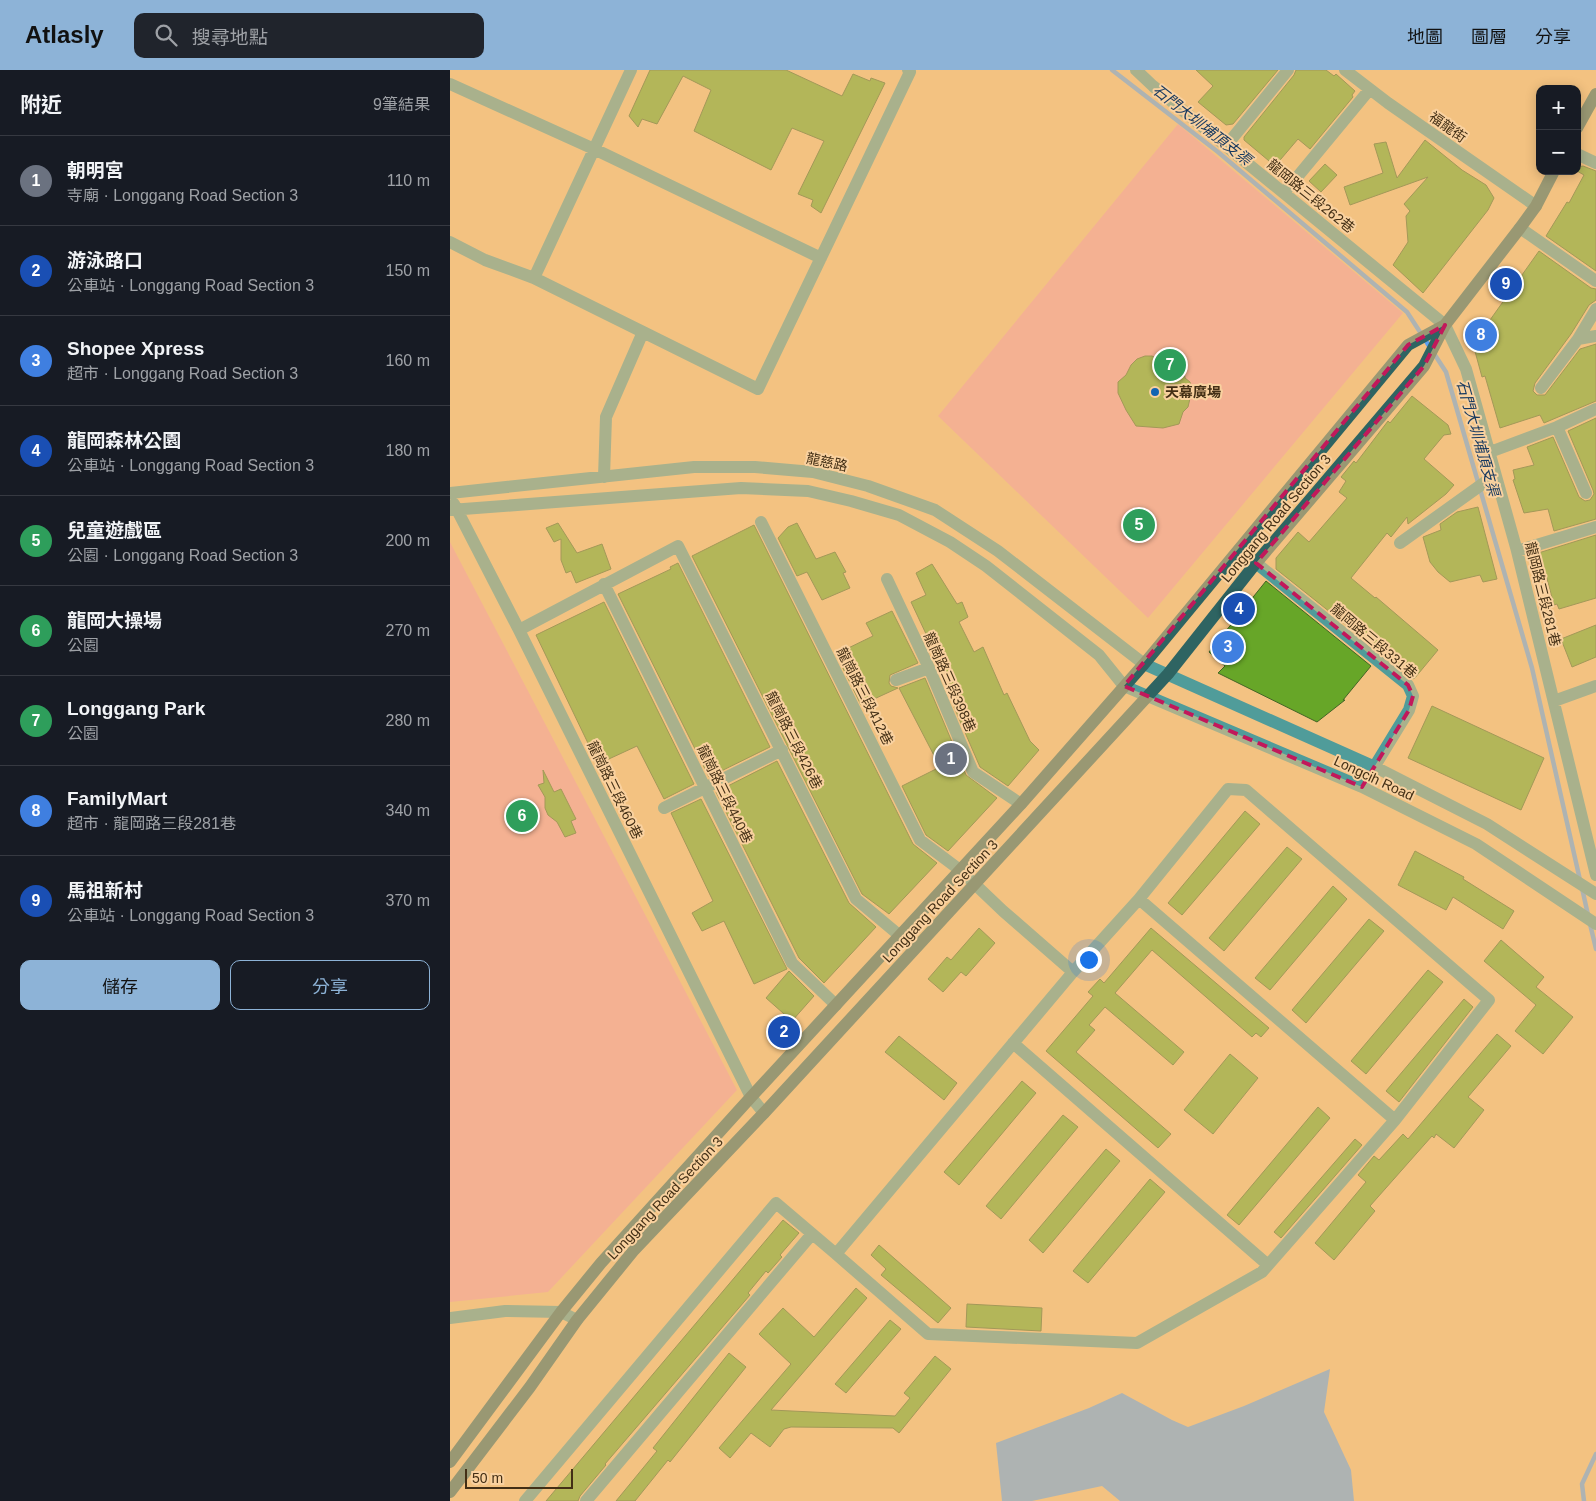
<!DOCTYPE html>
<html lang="zh-TW">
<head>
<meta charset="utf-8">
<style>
  body { margin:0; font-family:Helvetica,"Noto Sans TC",sans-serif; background:#20242c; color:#f1f3f6 }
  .controls { position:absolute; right:15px; top:15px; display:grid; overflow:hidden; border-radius:10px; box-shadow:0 2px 12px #0003 }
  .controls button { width:45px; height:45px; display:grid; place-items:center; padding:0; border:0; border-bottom:1px solid #363941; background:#171b24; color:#f1f3f6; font:25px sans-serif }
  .scale { position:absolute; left:15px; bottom:12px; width:108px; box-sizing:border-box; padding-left:5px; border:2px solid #432f15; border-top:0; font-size:14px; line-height:18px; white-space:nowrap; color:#432f15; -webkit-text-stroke:4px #f9d19f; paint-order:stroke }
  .you { position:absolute; left:638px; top:889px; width:18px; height:18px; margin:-12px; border:4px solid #fff; border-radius:50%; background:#1a73e8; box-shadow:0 0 0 8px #1a73e833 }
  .badge { display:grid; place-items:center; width:32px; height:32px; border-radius:50%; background:#8db3d7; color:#fff; font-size:16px; font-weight:700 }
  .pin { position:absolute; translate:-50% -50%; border:2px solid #fff; box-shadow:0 1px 5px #0006 }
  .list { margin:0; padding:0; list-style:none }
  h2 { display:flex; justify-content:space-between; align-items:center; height:65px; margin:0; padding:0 20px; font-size:21px }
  h2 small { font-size:16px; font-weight:400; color:#9ea1a6 }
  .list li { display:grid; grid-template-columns:32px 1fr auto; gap:15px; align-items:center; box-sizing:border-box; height:90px; padding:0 20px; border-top:1px solid #363941 }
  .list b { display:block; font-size:19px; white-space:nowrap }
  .list p { margin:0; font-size:16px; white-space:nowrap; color:#9ea1a6 }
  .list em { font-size:16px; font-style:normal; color:#9ea1a6 }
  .actions { display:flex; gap:10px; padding:15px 20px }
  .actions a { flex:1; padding:11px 0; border:1px solid #8db3d7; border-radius:10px; text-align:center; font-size:18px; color:#8db3d7 }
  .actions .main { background:#8db3d7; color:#111 }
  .icon { flex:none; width:28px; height:28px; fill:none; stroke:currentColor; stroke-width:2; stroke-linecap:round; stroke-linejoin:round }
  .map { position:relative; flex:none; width:1146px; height:1431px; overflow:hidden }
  header { display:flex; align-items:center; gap:30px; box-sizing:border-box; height:70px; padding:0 25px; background:#8db3d7; color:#111 }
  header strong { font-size:24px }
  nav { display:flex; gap:28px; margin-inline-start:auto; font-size:18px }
  .search { width:350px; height:45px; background:#20242c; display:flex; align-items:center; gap:12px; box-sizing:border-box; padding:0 18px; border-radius:10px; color:#9ea1a6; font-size:19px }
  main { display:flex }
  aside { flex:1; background:#171b24 }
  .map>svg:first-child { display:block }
</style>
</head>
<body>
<header>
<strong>Atlasly</strong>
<div class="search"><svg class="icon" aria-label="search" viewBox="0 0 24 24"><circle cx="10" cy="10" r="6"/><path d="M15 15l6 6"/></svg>搜尋地點</div>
<nav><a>地圖</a><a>圖層</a><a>分享</a></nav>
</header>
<main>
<aside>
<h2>附近<small>9筆結果</small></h2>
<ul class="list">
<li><span class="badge" style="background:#6b7280">1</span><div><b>朝明宮</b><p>寺廟 · Longgang Road Section 3</p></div><em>110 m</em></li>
<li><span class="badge" style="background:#1a4fb4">2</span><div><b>游泳路口</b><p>公車站 · Longgang Road Section 3</p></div><em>150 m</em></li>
<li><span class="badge" style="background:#3f7fe0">3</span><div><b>Shopee Xpress</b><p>超市 · Longgang Road Section 3</p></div><em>160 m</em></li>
<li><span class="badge" style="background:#1a4fb4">4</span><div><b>龍岡森林公園</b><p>公車站 · Longgang Road Section 3</p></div><em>180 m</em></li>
<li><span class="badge" style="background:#2e9e5b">5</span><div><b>兒童遊戲區</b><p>公園 · Longgang Road Section 3</p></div><em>200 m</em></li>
<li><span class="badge" style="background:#2e9e5b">6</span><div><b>龍岡大操場</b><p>公園</p></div><em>270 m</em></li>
<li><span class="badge" style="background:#2e9e5b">7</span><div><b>Longgang Park</b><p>公園</p></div><em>280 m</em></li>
<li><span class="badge" style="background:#3f7fe0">8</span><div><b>FamilyMart</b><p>超市 · 龍岡路三段281巷</p></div><em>340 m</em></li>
<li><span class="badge" style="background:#1a4fb4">9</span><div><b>馬祖新村</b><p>公車站 · Longgang Road Section 3</p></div><em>370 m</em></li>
</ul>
<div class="actions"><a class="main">儲存</a><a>分享</a></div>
</aside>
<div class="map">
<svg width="1146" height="1431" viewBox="0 0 1146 1431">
  <rect width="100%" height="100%" fill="#f3c282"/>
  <path fill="#f79ca6" d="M728,54L953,243L698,548L488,346Z
    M0,472L287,1020L98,1222L0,1232Z"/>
  <path fill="#5ca0ee" d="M880,1299L874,1342L901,1400L904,1431H670L652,1416L582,1431H552L546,1373L639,1338L672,1323L722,1350L738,1357L794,1336Z"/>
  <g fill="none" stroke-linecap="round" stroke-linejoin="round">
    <path stroke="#5ca0ee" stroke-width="4.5" d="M662,0L768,82L957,242L996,302L1082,598L1130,810
      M1132,818L1138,845
      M1140,854L1146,879
      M1134,1431L1132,1414L1146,1384"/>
  </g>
  <path fill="#67a628" stroke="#436526" d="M200,0H336L392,26L403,4L420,11L421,8L435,13L371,143L361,136L363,130L348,124L374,71L342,58L321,100L244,61L261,20L233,6L207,54L192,49L188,57L179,46Z
    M746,0H828L783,54L776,55L748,32L763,16Z
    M846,0H876L884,6L886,4L905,21L902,25L903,27L860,79L848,69L825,96L794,70V67L844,5Z
    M975,70L1012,100L1036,115L1044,128L1038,140L973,223L943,195L958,172L956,146L960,141L954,134L978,107L900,135L894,117L933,103L924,74L936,72L947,108Z
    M875,94L887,105L871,122L859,111Z
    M1133,96L1146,101V201L1096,166L1117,132L1119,133L1134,105L1127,101V97Z
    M1089,181L1141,218L1146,219V230L1139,235L1121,264L1085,313L1083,321L1087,325H1095L1130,279L1146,274V331L1094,353L1090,345L1050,358L1035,306L1032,307L1023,274Z
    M695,286H702L708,289L713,286L726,290L734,299L735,308L740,312L742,320L738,337L733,342L729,354L713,358L686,356L676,340L668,323V312L676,305L681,295L687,289Z
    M962,326L998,355L1001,364L994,365L974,389L1004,415L996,424L958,454L957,447L941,467L937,463L901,508L925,528L926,527L988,580L964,609L826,499V488L848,462L859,472L897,428L889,422L896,411L891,407L904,391L906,393L938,351L940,353Z
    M1146,348V449L1104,461L1098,439L1074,443L1063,410L1065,409L1063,400L1084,395L1077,377L1103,367L1129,427L1135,431L1140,430L1144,424L1143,420L1118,361Z
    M1028,437L1047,509L1033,512L1030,505L1000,512L988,502L980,492L973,467L991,460L990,454L1007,442Z
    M108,453L127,483L152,474L161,499L126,513L121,501L116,503L111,490V469L104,472L96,458Z
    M347,453L366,489L385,482L396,502L393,503L400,518L372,530L357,502L347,506L328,468L338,457Z
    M304,455L463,774L487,793L439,844L412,824L242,486Z
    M1146,465V528L1109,539L1107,534L1104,535L1096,505L1089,507L1082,485Z
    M228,493L320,677L259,707L168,524L221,499L220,497Z
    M482,494L507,534L512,532L518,547L509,552L524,582L533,577L554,625L557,623L580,671L589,680L558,716L530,697L504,637L509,634L461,532L476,525L466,503Z
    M816,511L921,596L893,630H895L867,652L768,603L775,596L759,582Z
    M154,532L244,714L214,729L187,676L148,694L86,565Z
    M442,541L468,593L440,605L439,613L441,616L448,618L411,635L386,584L423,566L416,553Z
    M1146,555V587L1122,597L1111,569Z
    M475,608L516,705L547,728L498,781L476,765L452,716L490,697L449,618Z
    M982,636L1094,688L1071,740L958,688Z
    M327,691L399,833L426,857L374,913L349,888L266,722Z
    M93,700L104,722L111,719L126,749L121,751L126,763L115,767L107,752L98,745L95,738V727L88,715L94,713Z
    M251,729L337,899L304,914L274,851L252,861L242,843L263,831L221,743Z
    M795,741L810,754L732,845L718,833Z
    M837,777L852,789L774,881L759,868Z
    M965,781L1014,807L1013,809L1064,841L1053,859L1003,827L996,840L948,815Z
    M883,816L897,829L820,920L805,908Z
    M919,849L934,861L856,953L842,940Z
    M529,858L545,873L516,906L511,902L493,922L478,909L497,887L501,890Z
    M701,858L819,958L811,967L806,963L802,967L702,880L665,923L734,982L723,995L655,937L639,955L645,960L626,982L721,1064L708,1078L596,981L643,926L638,922L650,909L654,913Z
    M1051,870L1094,907L1086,917L1123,947L1093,984L1065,961L1086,935L1034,891Z
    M978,900L993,912L916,1004L901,991Z
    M339,901L364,926L342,951L316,928Z
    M1014,929L1023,937L949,1032L936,1021Z
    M1047,964L1061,976L1018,1027L1034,1040L1004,1078L986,1064L984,1068L982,1066L920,1136L925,1141L884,1190L865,1173L916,1112L908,1105L924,1086L929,1090L953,1064L958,1069Z
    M449,966L507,1013L494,1030L435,982Z
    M780,984L808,1008L763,1064L734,1040Z
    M572,1011L586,1023L509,1115L494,1102Z
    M868,1037L880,1048L789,1155L777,1145Z
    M613,1045L628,1057L551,1149L536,1136Z
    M905,1069L912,1075L831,1168L824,1162Z
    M656,1079L670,1091L593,1183L579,1170Z
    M700,1109L715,1122L638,1213L623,1201Z
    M333,1150L349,1163L330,1185L332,1187L318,1203L316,1201L298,1223L300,1225L155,1394L156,1395L130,1426L128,1431H96Z
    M429,1175L501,1238L488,1253L431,1205L436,1199L421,1185Z
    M406,1218L417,1228L321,1340L445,1346L460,1328L454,1323L485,1286L501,1299L449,1363L443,1358L341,1357L334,1359L320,1377L301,1363L280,1388L269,1378L341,1294L309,1264L333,1238L364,1267Z
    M517,1234L592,1238L591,1261L516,1257Z
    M440,1250L451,1259L396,1323L385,1314Z
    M279,1283L296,1297L220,1392L218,1390L185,1431H166L207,1381L203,1378Z"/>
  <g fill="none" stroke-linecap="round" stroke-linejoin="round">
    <path stroke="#509c9a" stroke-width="12" d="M686,0L703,16L995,255L1016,299L1067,481L1146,805
      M895,0L938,33L1086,136
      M0,14L144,79L371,188
      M776,76L838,0
      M1127,84L1146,93
      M834,123L920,19
      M1070,158L1146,211
      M0,172L35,190L84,208L308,319L460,2L458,0
      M84,208L181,0
      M1128,269L1146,266
      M1091,318L1128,269L1146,239
      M1107,357L1136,423
      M1040,382L1107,357L1146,339
      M154,407L156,347L193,262
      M0,423L244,397H305L363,402L418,416L485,440L548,481L694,594L925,697L1037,754L1146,824
      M4,434L69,560L301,1027L314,1043
      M0,440L291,418L358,421L401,431L449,445L500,472L536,496L649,585L674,616L912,717L1026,774L1146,854
      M311,452L470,770L510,800L553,841L623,902L386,1184L478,1264L687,1273L812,1202L945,1050L689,829L623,902
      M950,473L1045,405
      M1067,481L1146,457
      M806,493L958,615L963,626L959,640L912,717
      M437,509L479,598L523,702L571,734
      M154,514L342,893L386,935
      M69,560L228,476L406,829L449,865
      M446,610L479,598
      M1104,631L1146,616
      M214,738L332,680
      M689,829L778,719L796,720L1039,930L945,1050
      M563,973L818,1195
      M0,1248L55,1241L111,1242L127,1250
      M75,1431L326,1133L386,1184
      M136,1431L362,1164"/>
    <path stroke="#2e6462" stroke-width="12" d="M1127,58L1146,24
      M0,1392L111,1242L151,1193L301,1027L571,734L694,594L958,275L995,255
      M0,1422L80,1317L127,1250L184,1180L314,1043L718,604L806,493L974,296L995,255L1070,158L1086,136L1104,101"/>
  </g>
  <path d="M0 0H1146V1431H0ZM995,255L974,296L806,493L958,615L963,626L959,640L912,717L674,616L958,275Z" fill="#f3c282" fill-opacity=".55" fill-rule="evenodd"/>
  <path fill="none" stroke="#c2185b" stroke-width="4" stroke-dasharray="10 6" stroke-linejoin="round" d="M995,255L974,296L806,493L958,615L963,626L959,640L912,717L674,616L958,275Z"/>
  <circle fill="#1364b2" stroke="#f9d19f" stroke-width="2" cx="705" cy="322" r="5"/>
  <g text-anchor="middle" stroke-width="4" stroke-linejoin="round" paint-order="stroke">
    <g font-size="14" fill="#432f15" stroke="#f9d19f">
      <text transform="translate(998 57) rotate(35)" y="5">福龍街</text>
      <text transform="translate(861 126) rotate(39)" y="5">龍岡路三段262巷</text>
      <text transform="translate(377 392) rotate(12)" y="5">龍慈路</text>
      <text transform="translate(826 448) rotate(-50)" y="5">Longgang Road Section 3</text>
      <text transform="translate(1093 524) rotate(76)" y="5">龍岡路三段281巷</text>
      <text transform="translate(924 571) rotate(40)" y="5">龍岡路三段331巷</text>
      <text transform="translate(500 612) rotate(66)" y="5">龍崗路三段398巷</text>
      <text transform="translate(415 626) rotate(63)" y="5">龍崗路三段412巷</text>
      <text transform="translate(344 670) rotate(63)" y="5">龍崗路三段426巷</text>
      <text transform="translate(924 708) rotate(25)" y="5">Longcih Road</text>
      <text transform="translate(165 720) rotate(64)" y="5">龍崗路三段460巷</text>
      <text transform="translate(275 724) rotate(64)" y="5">龍崗路三段440巷</text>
      <text transform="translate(490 831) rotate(-47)" y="5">Longgang Road Section 3</text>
      <text transform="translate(215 1128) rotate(-47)" y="5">Longgang Road Section 3</text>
    </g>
    <g font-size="14" font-weight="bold" fill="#432f15" stroke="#f9d19f" text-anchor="start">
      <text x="715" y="327">天幕廣場</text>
    </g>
    <g font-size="15" font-style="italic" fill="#15385f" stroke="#f9d19f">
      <text transform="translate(752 55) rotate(38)" y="5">石門大圳埔頂支渠</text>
      <text transform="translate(1028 368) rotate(74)" y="5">石門大圳埔頂支渠</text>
    </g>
  </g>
</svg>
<div class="controls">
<button>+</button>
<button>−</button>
</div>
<div class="scale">50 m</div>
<div class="you"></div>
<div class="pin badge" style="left:501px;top:689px;background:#6b7280">1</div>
<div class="pin badge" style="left:334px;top:962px;background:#1a4fb4">2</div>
<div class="pin badge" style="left:778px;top:577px;background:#3f7fe0">3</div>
<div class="pin badge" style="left:789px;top:539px;background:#1a4fb4">4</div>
<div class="pin badge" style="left:689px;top:455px;background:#2e9e5b">5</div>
<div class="pin badge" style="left:72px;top:746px;background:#2e9e5b">6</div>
<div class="pin badge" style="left:720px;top:295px;background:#2e9e5b">7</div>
<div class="pin badge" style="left:1031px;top:265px;background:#3f7fe0">8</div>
<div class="pin badge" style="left:1056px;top:214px;background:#1a4fb4">9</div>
</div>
</main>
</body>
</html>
